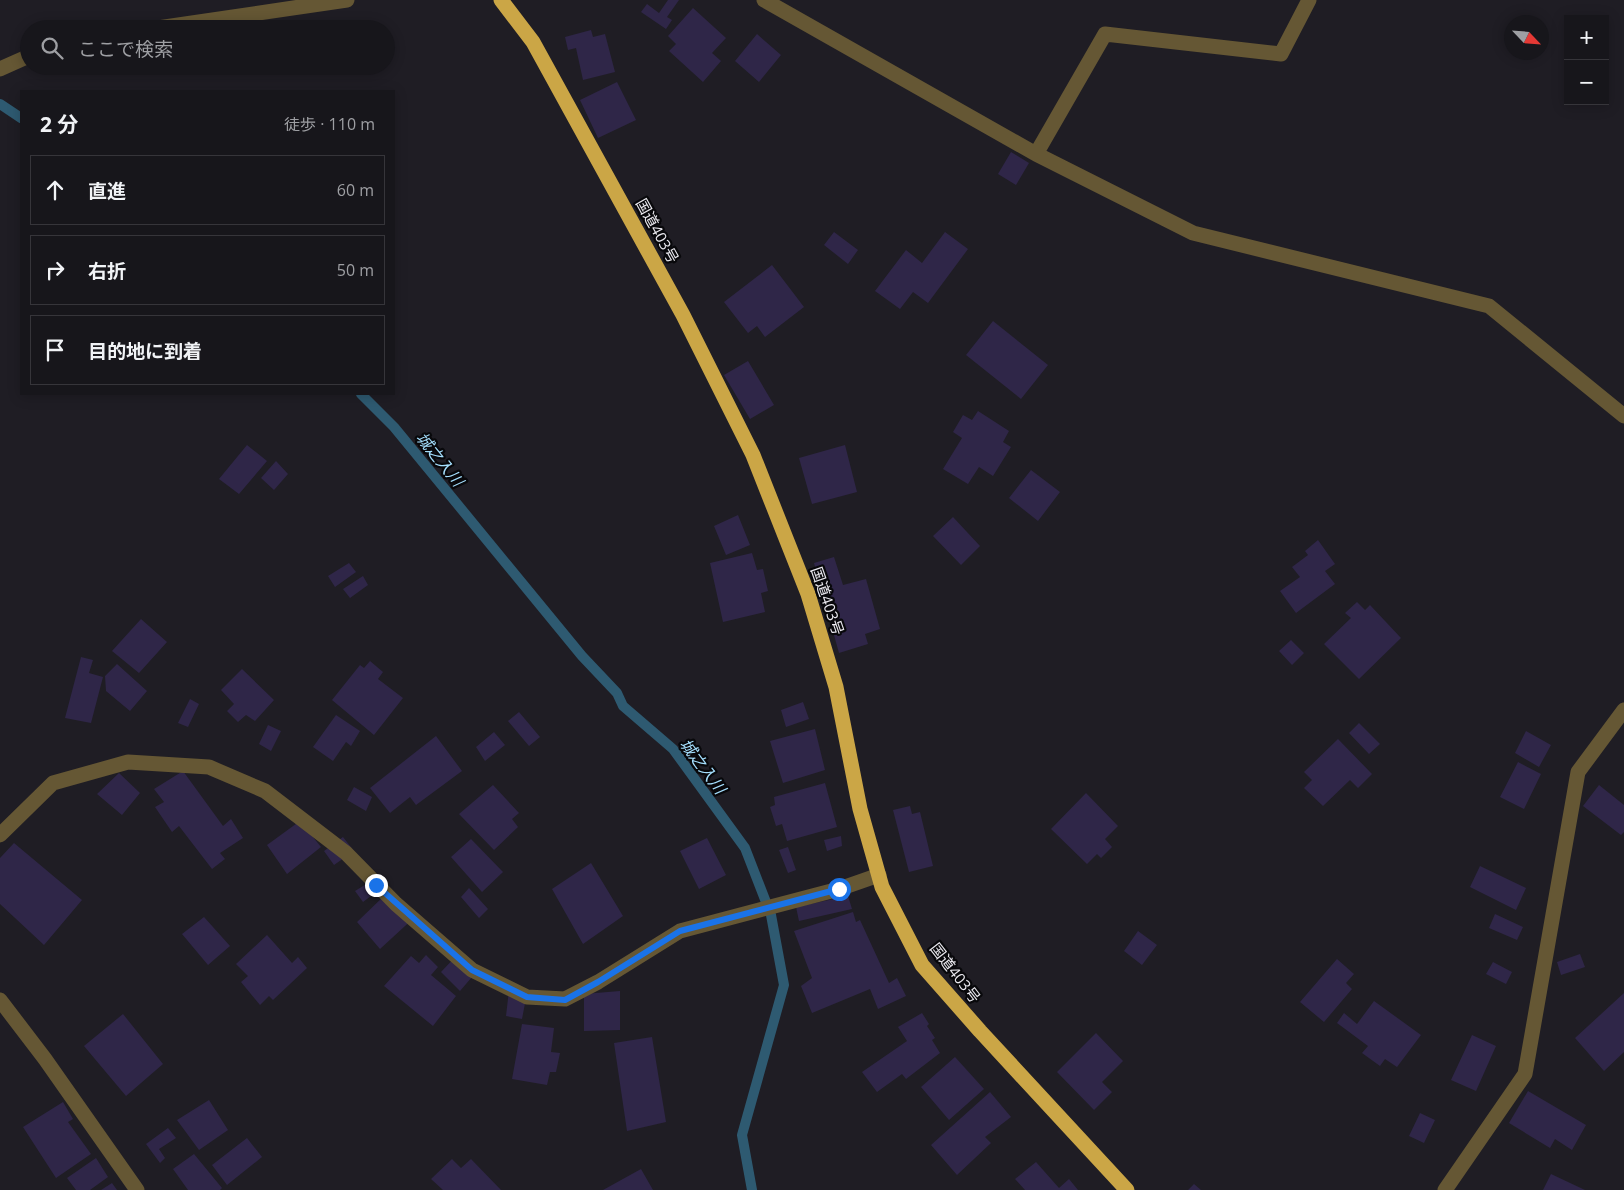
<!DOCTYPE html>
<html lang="ja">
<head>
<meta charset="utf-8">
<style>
  body { margin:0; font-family:"Open Sans","Noto Sans JP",sans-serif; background:#242328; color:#f1f3f6 }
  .controls { position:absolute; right:15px; top:15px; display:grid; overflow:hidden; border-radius:0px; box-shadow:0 2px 12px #0003 }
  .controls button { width:45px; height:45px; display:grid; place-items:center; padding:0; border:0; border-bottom:1px solid #36353a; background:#17161b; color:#f1f3f6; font:25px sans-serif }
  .compass { position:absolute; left:1504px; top:15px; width:45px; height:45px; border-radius:50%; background:#17161b; box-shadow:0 2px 12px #0003; rotate:116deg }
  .stop { position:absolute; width:15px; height:15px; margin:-11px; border:4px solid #1a73e8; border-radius:50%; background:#fff }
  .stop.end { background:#1a73e8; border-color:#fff; box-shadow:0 1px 5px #0008 }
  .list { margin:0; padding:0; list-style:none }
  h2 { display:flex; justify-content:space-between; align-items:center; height:65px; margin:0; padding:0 20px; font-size:21px }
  h2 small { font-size:16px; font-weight:400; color:#9e9fa3 }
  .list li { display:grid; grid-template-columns:32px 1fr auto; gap:15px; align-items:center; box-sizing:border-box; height:70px; margin:0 10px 10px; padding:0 10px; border:1px solid #36353a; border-radius:0px }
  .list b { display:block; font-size:19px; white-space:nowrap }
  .list em { font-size:16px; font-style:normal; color:#9e9fa3 }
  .icon { flex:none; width:28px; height:28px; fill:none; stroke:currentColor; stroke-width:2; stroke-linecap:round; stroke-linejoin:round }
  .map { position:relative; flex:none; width:1624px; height:1190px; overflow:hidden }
  .search { position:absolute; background:#17161b; box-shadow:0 2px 12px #0003; left:20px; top:20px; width:375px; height:55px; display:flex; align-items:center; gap:12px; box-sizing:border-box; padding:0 18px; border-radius:28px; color:#9e9fa3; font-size:19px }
  .panel { position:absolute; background:#17161b; box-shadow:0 2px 12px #0003; left:20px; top:90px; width:375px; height:305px; border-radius:0px }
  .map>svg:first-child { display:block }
</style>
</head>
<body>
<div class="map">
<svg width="1624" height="1190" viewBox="0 0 1624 1190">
  <rect width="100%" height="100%" fill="#1f1d24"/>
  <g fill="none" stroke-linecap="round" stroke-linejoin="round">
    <path stroke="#2e5a71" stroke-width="10" d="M0,104L21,118
      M361,394L394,427L582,656L617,693L623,706L673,749L745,848L771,915L784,985L742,1135L752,1190"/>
  </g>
  <path fill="#2f2648" d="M668,0H679L667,17L672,20L666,29L641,12L647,4L659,13Z
    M693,8L726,38L712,53L721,61L703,82L669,51L676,44L668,36Z
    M591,30L593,37L605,34L615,72L583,80L576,48L568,50L565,37Z
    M757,34L781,55L759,82L735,61Z
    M617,82L636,120L598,138L580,100Z
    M1011,152L1029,163L1016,185L998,174Z
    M834,232L858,250L848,264L824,245Z
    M945,232L968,249L928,303L913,292L900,309L875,291L906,250L922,263Z
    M772,265L804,307L765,337L757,326L748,333L724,302Z
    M993,321L1048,365L1021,399L966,355Z
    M748,361L774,405L750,419L724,375Z
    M978,411L1009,431L1003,442L1011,447L993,476L979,467L968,484L943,469L962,438L953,432L963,415L972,420Z
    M247,445L267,461L239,494L219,479Z
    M845,445L857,492L812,504L799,458Z
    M276,461L288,474L274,490L261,478Z
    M1031,470L1060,492L1038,521L1009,498Z
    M738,515L750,545L726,555L714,526Z
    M953,517L980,546L961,565L933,536Z
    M1318,540L1335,564L1325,571L1335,584L1296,613L1280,591L1300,577L1292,567L1308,555L1305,551Z
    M752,553L757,570L763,569L768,591L761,593L765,612L723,622L710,563Z
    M834,557L843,585L866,579L880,629L865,634L868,644L839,653L814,563Z
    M349,563L356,572L335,587L328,576Z
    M363,576L368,585L350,598L343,589Z
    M1357,602L1365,610L1370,605L1401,638L1359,679L1324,644L1351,618L1345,613Z
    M141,619L167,642L139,673L112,651Z
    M1291,640L1304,653L1292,665L1279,651Z
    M81,657L93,660L89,673L103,677L91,723L65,718Z
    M370,661L383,672L378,679L403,698L374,735L332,700L360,665L364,668Z
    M117,664L147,691L130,711L106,691L105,676Z
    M242,669L274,700L255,721L246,715L238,722L227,711L234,704L221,690Z
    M190,699L199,704L188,727L178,723Z
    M803,702L809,719L786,727L781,710Z
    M519,712L540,737L529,746L508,721Z
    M336,715L360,731L351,746L346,742L333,761L313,747Z
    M1359,723L1380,744L1369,754L1349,733Z
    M268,725L281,731L271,751L259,744Z
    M815,729L825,770L783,783L770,741Z
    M1526,731L1551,745L1539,767L1515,753Z
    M494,732L505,745L485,761L476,747Z
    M436,736L462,771L416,805L410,797L390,813L370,788Z
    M1338,739L1372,774L1358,788L1350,780L1323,806L1304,788L1312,780L1304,772Z
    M1518,762L1541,774L1524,809L1500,797Z
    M183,771L223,826L231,819L243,838L220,853L225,859L212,869L179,826L172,832L155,807L164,802L154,789Z
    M119,773L140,793L122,815L97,794Z
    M825,783L837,827L787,841L782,824L776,826L770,807L775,805L774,797Z
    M493,785L519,813L512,819L518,827L494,850L459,814Z
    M1599,785L1624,805V832L1621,835L1583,806Z
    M354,787L372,797L366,811L347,800Z
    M1086,793L1118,826L1105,839L1112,847L1101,858L1097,854L1087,864L1051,829Z
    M910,806L912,814L920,812L933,866L909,872L893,810Z
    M300,821L321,847L287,874L267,845Z
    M841,836L842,846L827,851L824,840Z
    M343,837L354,851L334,865L324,851Z
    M707,838L726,875L699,889L680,851Z
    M471,839L503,872L482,892L451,857Z
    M14,843L82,900L44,945L0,904V858Z
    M788,847L796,870L788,873L779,850Z
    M591,863L623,916L583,944L552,889Z
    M1480,866L1526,888L1516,910L1470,887Z
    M381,875L387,884L363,902L355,891Z
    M469,888L488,909L479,918L461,897Z
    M385,895L417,915L380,949L357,922Z
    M848,896L852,909L799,921L796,907Z
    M853,912L856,922L860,920L889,983L897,978L906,996L878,1009L870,989L812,1013L801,986L812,978L794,931Z
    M1495,914L1523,927L1517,940L1489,928Z
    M204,917L230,946L208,965L182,934Z
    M1138,931L1157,945L1142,965L1124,951Z
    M267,935L292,963L298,957L307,968L273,1000L269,996L260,1005L241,982L248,976L236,964Z
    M458,954L478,970L460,991L441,972Z
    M1580,954L1585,967L1561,975L1557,962Z
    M426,955L438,967L431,975L456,996L433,1026L384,986L411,956L419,963Z
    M1337,959L1354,974L1346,983L1352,989L1324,1022L1300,1002Z
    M1493,962L1512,972L1506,984L1486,974Z
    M509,990L527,993L522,1019L506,1016Z
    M620,991V1030L584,1031V994Z
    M1624,993V1052L1604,1071L1575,1038Z
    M1374,1001L1421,1035L1397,1067L1385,1059L1380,1066L1362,1053L1368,1046L1337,1023L1344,1013L1357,1024Z
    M922,1013L929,1024L927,1026L935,1038L932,1040L940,1053L906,1079L902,1074L877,1092L862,1072L907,1041L898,1027Z
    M123,1014L163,1064L126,1096L84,1046Z
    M522,1024L554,1028L551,1052L560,1053L556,1072H550L547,1085L512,1079Z
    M1096,1033L1123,1061L1102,1082L1112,1092L1094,1110L1057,1072Z
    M1472,1035L1496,1046L1476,1091L1451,1080Z
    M652,1037L666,1122L627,1131L614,1043Z
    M955,1057L984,1089L949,1120L921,1087Z
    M1528,1091L1586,1125L1572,1150L1555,1139L1550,1148L1509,1123Z
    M990,1092L1011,1117L985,1137L991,1143L957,1175L931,1145Z
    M209,1100L228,1130L199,1150L177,1120Z
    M63,1102L73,1119L68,1122L91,1154L56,1178L23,1127Z
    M1420,1113L1435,1120L1424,1143L1409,1136Z
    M168,1128L176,1138L159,1149L165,1158L160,1163L146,1144Z
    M247,1138L262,1157L227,1185L212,1165Z
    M194,1154L222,1188L220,1190H188L173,1169Z
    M96,1158L108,1177L90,1190H76L67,1178Z
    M452,1159L461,1168L471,1159L501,1190H443L431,1179Z
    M1036,1162L1059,1188L1069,1179L1078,1190H1025L1015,1179Z
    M641,1169L653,1190H603Z
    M1551,1174L1585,1190H1543Z
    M112,1183L117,1190H101Z
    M1194,1184L1201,1190H1188Z"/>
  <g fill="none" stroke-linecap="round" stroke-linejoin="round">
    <path stroke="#655734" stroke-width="15" d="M764,0L1036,154L1193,233L1489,306L1624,416
      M151,29L347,0
      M0,69L29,56
      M1036,154L1105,34L1281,54L1309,0
      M0,835L53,783L128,762L209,767L265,791L346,853L396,904L472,970L527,997L565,999L598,982L680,931L839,889L879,875
      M0,1000L45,1059L137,1190
      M1445,1190L1525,1074L1578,772L1624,710"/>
    <path stroke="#cba646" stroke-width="15" d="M501,0L533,42L683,315L753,455L808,594L836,687L860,809L882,887L922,965L980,1031L1127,1190"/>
  </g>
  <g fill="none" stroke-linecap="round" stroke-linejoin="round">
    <path stroke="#1a73e8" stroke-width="6" d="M376,885L472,970L527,997L565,1000L598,982L680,931L839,889"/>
  </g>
  <g text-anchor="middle" stroke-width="4.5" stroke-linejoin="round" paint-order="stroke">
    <g font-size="15" fill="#ecebf1" stroke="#08080b">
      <text transform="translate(657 231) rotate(61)" y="5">国道403号</text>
      <text transform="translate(827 601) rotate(71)" y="5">国道403号</text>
      <text transform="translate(955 973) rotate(52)" y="5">国道403号</text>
    </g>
    <g font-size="16" font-style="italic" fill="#a5dffe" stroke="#08080b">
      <text transform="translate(440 459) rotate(51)" y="6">城之入川</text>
      <text transform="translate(703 766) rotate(53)" y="6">城之入川</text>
    </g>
  </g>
</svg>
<div class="controls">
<button>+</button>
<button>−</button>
</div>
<svg class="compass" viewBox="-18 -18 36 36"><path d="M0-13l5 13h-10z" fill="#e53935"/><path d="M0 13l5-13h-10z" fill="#9e9fa3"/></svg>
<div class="stop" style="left:839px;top:889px"></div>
<div class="stop end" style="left:376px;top:885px"></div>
<div class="search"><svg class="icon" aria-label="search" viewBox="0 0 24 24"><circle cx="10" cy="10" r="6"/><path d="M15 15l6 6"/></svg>ここで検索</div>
<section class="panel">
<h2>2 分<small>徒歩 · 110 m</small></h2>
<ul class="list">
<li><svg class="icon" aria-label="ahead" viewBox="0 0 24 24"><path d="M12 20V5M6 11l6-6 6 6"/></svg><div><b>直進</b></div><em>60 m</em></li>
<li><svg class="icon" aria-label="right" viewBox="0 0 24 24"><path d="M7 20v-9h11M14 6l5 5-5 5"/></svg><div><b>右折</b></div><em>50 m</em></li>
<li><svg class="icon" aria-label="arrive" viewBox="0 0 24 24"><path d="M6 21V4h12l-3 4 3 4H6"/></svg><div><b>目的地に到着</b></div></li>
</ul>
</section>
</div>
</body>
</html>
